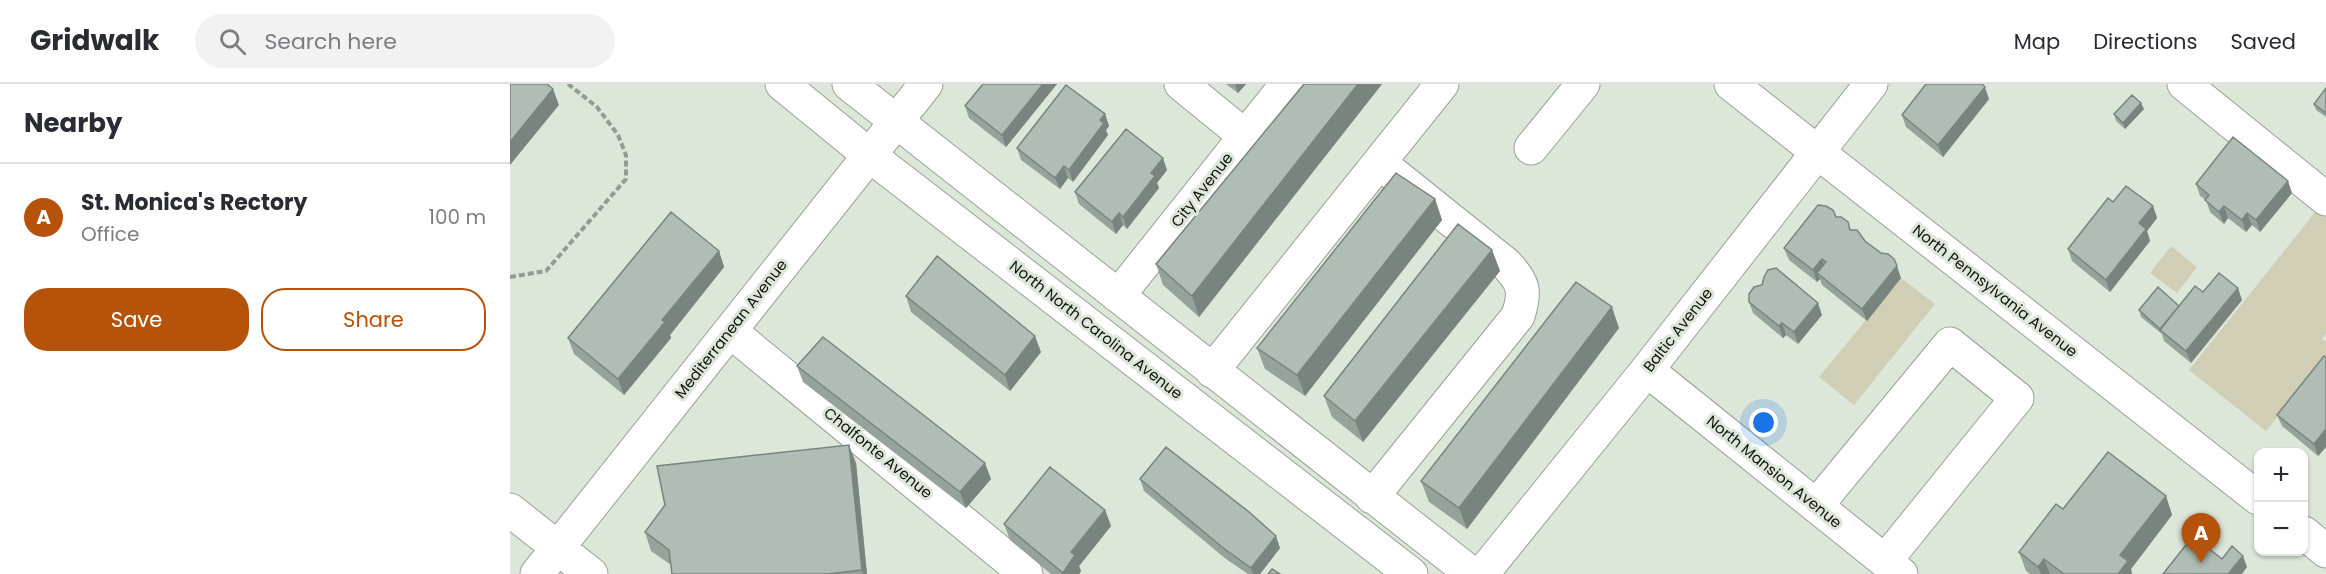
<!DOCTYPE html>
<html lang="en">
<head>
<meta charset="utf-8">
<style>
  body { margin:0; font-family:Poppins,sans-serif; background:#f2f2f3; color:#2b2b33 }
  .controls { position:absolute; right:18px; bottom:18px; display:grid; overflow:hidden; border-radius:12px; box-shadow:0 2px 4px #0004 }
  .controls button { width:54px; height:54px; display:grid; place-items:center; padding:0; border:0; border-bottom:2px solid #e1e1e2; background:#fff; color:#2b2b33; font:30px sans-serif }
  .you { position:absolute; left:1254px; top:339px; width:21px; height:21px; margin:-15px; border:4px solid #fff; border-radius:50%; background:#1a73e8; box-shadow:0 0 0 9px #1a73e833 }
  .badge { display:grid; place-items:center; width:39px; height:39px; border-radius:50%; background:#b45309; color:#fff; font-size:20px; font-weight:700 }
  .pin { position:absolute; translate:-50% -50px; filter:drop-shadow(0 2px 3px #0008) }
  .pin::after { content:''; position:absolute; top:32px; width:21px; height:18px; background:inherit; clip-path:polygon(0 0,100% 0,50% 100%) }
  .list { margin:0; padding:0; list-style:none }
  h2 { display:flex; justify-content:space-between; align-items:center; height:78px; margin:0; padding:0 24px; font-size:26px }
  h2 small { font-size:20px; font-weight:400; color:#7c7c81 }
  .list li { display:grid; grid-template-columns:39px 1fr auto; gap:18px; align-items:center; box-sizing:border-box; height:108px; padding:0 24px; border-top:2px solid #e1e1e2 }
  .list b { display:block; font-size:22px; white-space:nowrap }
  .list p { margin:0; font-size:20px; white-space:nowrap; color:#7c7c81 }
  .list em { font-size:20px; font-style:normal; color:#7c7c81 }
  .actions { display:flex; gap:12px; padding:18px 24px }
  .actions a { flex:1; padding:14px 0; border:2px solid #b45309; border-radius:24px; text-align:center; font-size:21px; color:#b45309 }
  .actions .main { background:#b45309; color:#fff }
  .icon { flex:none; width:33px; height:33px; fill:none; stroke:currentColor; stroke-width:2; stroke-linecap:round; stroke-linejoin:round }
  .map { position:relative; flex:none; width:1816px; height:490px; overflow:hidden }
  header { display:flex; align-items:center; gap:36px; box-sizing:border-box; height:84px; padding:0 30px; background:#fff; border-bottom:2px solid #e1e1e2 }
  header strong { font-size:28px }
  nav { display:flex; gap:33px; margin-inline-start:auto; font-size:21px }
  .search { width:420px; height:54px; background:#f2f2f3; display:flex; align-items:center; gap:15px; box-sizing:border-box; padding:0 21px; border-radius:33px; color:#7c7c81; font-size:22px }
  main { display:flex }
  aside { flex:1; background:#fff }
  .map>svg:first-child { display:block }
</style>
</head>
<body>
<header>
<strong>Gridwalk</strong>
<div class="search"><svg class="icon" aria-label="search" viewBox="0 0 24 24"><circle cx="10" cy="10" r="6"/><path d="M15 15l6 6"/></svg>Search here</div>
<nav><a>Map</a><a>Directions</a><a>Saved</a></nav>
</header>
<main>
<aside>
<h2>Nearby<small></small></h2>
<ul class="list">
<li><span class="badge">A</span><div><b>St. Monica's Rectory</b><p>Office</p></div><em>100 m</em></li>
</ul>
<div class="actions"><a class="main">Save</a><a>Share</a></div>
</aside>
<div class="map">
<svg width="1816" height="490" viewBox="0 0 1816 490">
  <rect width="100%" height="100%" fill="#dce6d9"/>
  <path fill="#d0ceb5" d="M1811,121L1816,125V249L1812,255L1816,258V273L1756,347L1679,286Z
    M1661,162L1687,183L1667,209L1640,189Z
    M1391,194L1425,220L1344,321L1309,293Z"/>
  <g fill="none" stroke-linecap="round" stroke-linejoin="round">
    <defs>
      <path id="minor" d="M272,0L359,71L901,490
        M339,0L962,490
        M671,0L735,52
        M1221,0L1748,414
        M1674,0L1816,115
        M1021,64L1073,0
        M608,212L777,0
        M220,247L516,490
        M1137,286L1391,490
        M702,287L932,0
        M862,413L1008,232C1016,207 1014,199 996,180L870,79
        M1306,422L1440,260L1507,314L1375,477
        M0,426L81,490
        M1794,449L1816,467
        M27,490L416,0
        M972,490L1137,286L1361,0"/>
    </defs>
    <use href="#minor" stroke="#98a295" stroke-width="35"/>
    <path stroke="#949c92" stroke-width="4" stroke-dasharray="6 3" stroke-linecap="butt" d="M0,193L36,187L116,95V71L108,51L87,23L58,0"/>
    <use href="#minor" stroke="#fff" stroke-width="33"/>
  </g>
  <path fill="#96a39b" d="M473,0H547L496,63L459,34L455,22Z
    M716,0H736L728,9Z
    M794,0H872L689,233L653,201L646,180Z
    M1816,4V33L1806,26L1804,20Z
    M1479,15L1433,73L1396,43L1392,31Z
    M1634,25L1615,45L1606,37L1604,30Z
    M595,30L599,42L596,46L598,51L563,98L558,94L550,105L511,76L507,64Z
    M657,86L647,99L649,104L617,145L613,141L606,150L569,120L565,108Z
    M1686,100L1782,109L1750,148L1742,141L1736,148L1718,134L1714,140L1700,128L1696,116L1690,112Z
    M925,115L932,136L795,312L755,285L747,264Z
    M1603,118L1643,122L1647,134L1637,147L1640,157L1600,208L1562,177L1558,165Z
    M1326,133L1338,138L1341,146L1355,157L1391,194L1357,237L1312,201L1310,195L1307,198L1279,176L1274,164Z
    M982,166L990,187L853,358L822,333L814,312Z
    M209,167L214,183L160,251L161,254L114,311L64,270L58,254Z
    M1693,208L1732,216L1681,279L1654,257L1652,250L1631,233L1629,226L1669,222Z
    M396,212L531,268L500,307L401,228Z
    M1239,218L1312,231L1288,260L1276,251L1273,254L1243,229Z
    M1109,244L957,445L919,418L911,397Z
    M1816,274V363L1808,372L1772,342L1767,331Z
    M287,282L481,395L456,424L293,298Z
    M346,379L357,490H162L161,481L141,467L135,448Z
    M630,395L770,464L750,490H738L716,475L634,407Z
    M1656,412L1662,431L1621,485L1622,490H1520L1516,487L1509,468L1553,425Z
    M595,426L601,442L569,482L571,487L569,490H541L500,456L494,440Z"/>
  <path fill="#7a847e" d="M533,0H547L496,63L492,51Z
    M725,0H736L728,9Z
    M848,0H872L689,233L682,212Z
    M1475,3L1479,15L1433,73L1428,61Z
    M43,5L49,21L0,81V58Z
    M1631,19L1634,25L1615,45L1613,39Z
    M595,30L599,42L596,46L598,51L563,98L559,86Z
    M653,74L657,86L647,99L649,104L617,145L613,133L641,89Z
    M554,82L558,94L550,105L545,94Z
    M1778,97L1782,109L1750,148L1746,136Z
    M925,115L932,136L795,312L787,291Z
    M1643,122L1647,134L1637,147L1640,157L1600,208L1596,196L1629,139Z
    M1714,122L1718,134L1714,140L1709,128Z
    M609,129L613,141L606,150L602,138Z
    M1737,129L1742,141L1736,148L1732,136Z
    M982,166L990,187L853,358L845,337Z
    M209,167L214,183L160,251L161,254L114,311L108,295L152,236Z
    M1312,175L1316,187L1307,189L1310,195L1307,198L1303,186Z
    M1387,182L1391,194L1357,237L1352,225Z
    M1728,204L1732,216L1681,279L1676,267Z
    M1308,219L1312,231L1288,260L1284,248Z
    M1102,223L1109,244L957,445L949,424Z
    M1272,239L1276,251L1273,254L1269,242Z
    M525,252L531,268L500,307L495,291Z
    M1816,345V363L1808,372L1804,360Z
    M339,361L346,379L357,490H353L352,486Z
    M475,379L481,395L456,424L450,408Z
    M1656,412L1662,431L1621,485L1622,490H1608L1610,471Z
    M595,426L601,442L569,482L571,487L569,490H553L561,468Z
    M766,452L770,464L750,490H743L741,484Z
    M1733,472L1737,483L1732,490H1718Z
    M1534,475L1540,490H1531L1528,483Z"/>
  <path fill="#afbdb4" stroke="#7a847e" stroke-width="1.5" d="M0,0H37L43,5L0,58Z
    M473,0H533L492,51L455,22Z
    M794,0H848L682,212L646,180Z
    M1416,0H1472L1475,3L1428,61L1392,31Z
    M556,1L595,30L590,36L594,39L559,86L554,82L545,94L507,64Z
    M1816,4V29L1804,20Z
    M1622,11L1631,19L1613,39L1604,30Z
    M616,45L653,74L641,89L645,92L613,133L609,129L602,138L565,108Z
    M1723,53L1778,97L1746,136L1737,129L1732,136L1714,122L1709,128L1695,116L1699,111L1686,100Z
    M886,89L925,115L787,291L747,264Z
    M1616,102L1643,122L1629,139L1636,145L1596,196L1558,165L1598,114L1603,118Z
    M1308,121L1316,122L1323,126L1326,133H1331L1338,138L1340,146H1347L1355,157L1371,169L1378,170L1384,175L1387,182L1352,225L1307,189L1316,178L1312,175L1303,186L1274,164Z
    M161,128L209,167L152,236L155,238L108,295L58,254Z
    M948,140L982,166L845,337L814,312Z
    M427,172L525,252L495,291L396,212Z
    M1266,184L1308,219L1284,248L1272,239L1269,242L1239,218V210L1244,203L1252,201L1254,193L1258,186Z
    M1709,189L1728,204L1676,267L1650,246L1685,202L1693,208Z
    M1066,198L1102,223L949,424L911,397Z
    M1648,203L1669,222L1650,245L1629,226Z
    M313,253L475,379L450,408L287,282Z
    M1814,272L1816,274V345L1804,360L1767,331Z
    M339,361L352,486L317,490H162L159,466L135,448L155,421L147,382Z
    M656,363L739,428L766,452L741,484L712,463L630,395Z
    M1598,368L1656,412L1610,471L1618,477L1608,490H1554L1534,475L1528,483L1509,468L1546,420L1553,425Z
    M540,383L595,426L561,468L565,471L553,489L494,440Z
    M1683,452L1712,475L1722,462L1733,472L1718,490H1653Z
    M762,485L770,490H758Z"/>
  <g text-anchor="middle" stroke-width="6" stroke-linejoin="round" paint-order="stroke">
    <g font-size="15" fill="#0f120e" stroke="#dce6d9">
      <text transform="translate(692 106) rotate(-52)" y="5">City Avenue</text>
      <text transform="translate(1485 207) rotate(38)" y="5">North Pennsylvania Avenue</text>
      <text transform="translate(221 245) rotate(-52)" y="5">Mediterranean Avenue</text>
      <text transform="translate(586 246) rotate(38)" y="5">North North Carolina Avenue</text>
      <text transform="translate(1168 246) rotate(-52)" y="5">Baltic Avenue</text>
      <text transform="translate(368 369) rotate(39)" y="5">Chalfonte Avenue</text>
      <text transform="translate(1264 388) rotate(39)" y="5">North Mansion Avenue</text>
    </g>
  </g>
</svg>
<div class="controls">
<button>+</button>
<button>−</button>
</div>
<div class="you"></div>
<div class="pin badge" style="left:1691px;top:479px">A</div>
</div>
</main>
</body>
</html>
